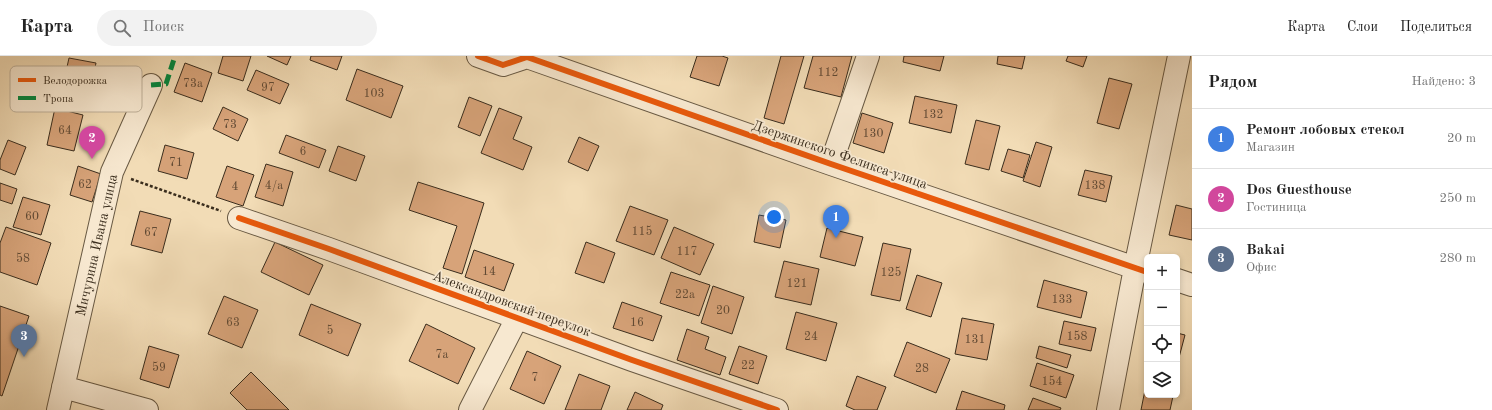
<!DOCTYPE html>
<html lang="ru">
<head>
<meta charset="utf-8">
<style>
  body { margin:0; font-family:"Old Standard TT",serif; background:#f2f2f2; color:#222 }
  .controls { position:absolute; right:12px; bottom:12px; display:grid; overflow:hidden; border-radius:6px; box-shadow:0 2px 6px #0003 }
  .controls button { width:36px; height:36px; display:grid; place-items:center; padding:0; border:0; border-bottom:1px solid #e0e0e0; background:#fff; color:#222; font:20px sans-serif }
  .you { position:absolute; left:774px; top:161px; width:14px; height:14px; margin:-10px; border:3px solid #fff; border-radius:50%; background:#1a73e8; box-shadow:0 0 0 6px #1a73e833 }
  .badge { display:grid; place-items:center; width:26px; height:26px; border-radius:50%; background:#ea580c; color:#fff; font-size:13px; font-weight:700 }
  .pin { position:absolute; translate:-50% -33px; filter:drop-shadow(0 1px 2px #0008) }
  .pin::after { content:''; position:absolute; top:21px; width:14px; height:12px; background:inherit; clip-path:polygon(0 0,100% 0,50% 100%) }
  .list { margin:0; padding:0; list-style:none }
  h2 { display:flex; justify-content:space-between; align-items:center; height:52px; margin:0; padding:0 16px; font-size:17px }
  h2 small { font-size:13px; font-weight:400; color:#767676 }
  .list li { display:grid; grid-template-columns:26px 1fr auto; gap:12px; align-items:center; box-sizing:border-box; height:60px; padding:0 16px; border-top:1px solid #e0e0e0 }
  .list b { display:block; font-size:15px; white-space:nowrap }
  .list p { margin:0; font-size:13px; white-space:nowrap; color:#767676 }
  .list em { font-size:13px; font-style:normal; color:#767676 }
  .icon { flex:none; width:22px; height:22px; fill:none; stroke:currentColor; stroke-width:2; stroke-linecap:round; stroke-linejoin:round }
  .map { position:relative; flex:none; width:1192px; height:354px; overflow:hidden }
  header { display:flex; align-items:center; gap:24px; box-sizing:border-box; height:56px; padding:0 20px; background:#fff; border-bottom:1px solid #e0e0e0 }
  header strong { font-size:19px }
  nav { display:flex; gap:22px; margin-inline-start:auto; font-size:14px }
  .search { width:280px; height:36px; background:#f2f2f2; display:flex; align-items:center; gap:10px; box-sizing:border-box; padding:0 14px; border-radius:22px; color:#767676; font-size:15px }
  main { display:flex }
  aside { flex:1; background:#fff }
  .map>svg:first-child { display:block }
</style>
</head>
<body>
<header>
<strong>Карта</strong>
<div class="search"><svg class="icon" aria-label="search" viewBox="0 0 24 24"><circle cx="10" cy="10" r="6"/><path d="M15 15l6 6"/></svg>Поиск</div>
<nav><a>Карта</a><a>Слои</a><a>Поделиться</a></nav>
</header>
<main>
<div class="map">
<svg width="1192" height="354" viewBox="0 0 1192 354">
  <rect width="100%" height="100%" fill="#f2dcb6"/>
  <filter id="stains"><feTurbulence type="fractalNoise" baseFrequency=".005" numOctaves="4"/><feColorMatrix values="0 0 0 0 .2 0 0 0 0 .09 0 0 0 0 .02 0 0 0 .5 -.17"/></filter>
  <radialGradient id="worn" r=".72"><stop offset=".6" stop-color="#630" stop-opacity="0"/><stop offset="1" stop-color="#630" stop-opacity=".3"/></radialGradient>
  <path fill="#d7a379" stroke="#3a2d1d" d="M223,0H251L243,25L218,17Z
    M267,0H291L287,9Z
    M311,0H342L337,14L310,4Z
    M697,0H722L728,2L719,30L690,21Z
    M781,0H804L784,68L764,62Z
    M813,0H852L841,41L804,32Z
    M904,0H944L940,15L903,6Z
    M998,0H1025L1022,13L997,8Z
    M1068,0H1087L1083,11L1066,5Z
    M69,2L96,7L90,35L63,29Z
    M185,7L212,17L202,46L174,36Z
    M357,13L403,30L391,62L346,44Z
    M256,14L289,28L280,48L247,34Z
    M1109,22L1132,28L1119,73L1097,67Z
    M915,40L957,49L951,77L909,67Z
    M469,41L492,50L480,80L458,71Z
    M223,51L248,63L238,85L213,73Z
    M55,52L83,59L74,95L47,89Z
    M499,52L522,61L513,83L532,91L523,114L481,97Z
    M862,57L893,67L884,97L853,87Z
    M976,64L1000,70L989,114L965,108Z
    M286,79L326,94L319,112L279,97Z
    M579,81L599,90L588,115L568,106Z
    M8,84L26,91L15,119L0,113V104Z
    M1036,86L1052,91L1040,131L1023,125Z
    M165,89L194,97L187,123L158,115Z
    M338,90L365,100L356,125L329,115Z
    M1008,93L1030,99L1023,122L1001,115Z
    M266,108L293,116L283,150L255,141Z
    M78,110L101,118L92,146L70,139Z
    M227,110L254,119L243,150L216,141Z
    M1085,114L1112,120L1106,146L1078,139Z
    M418,126L484,147L462,218L443,212L457,170L409,154Z
    M0,127L17,133L12,148L0,144Z
    M23,141L50,149L41,179L13,171Z
    M1176,149L1192,153V184L1169,179Z
    M630,150L668,164L654,199L616,185Z
    M140,155L171,163L162,197L131,189Z
    M759,159L786,164L780,192L754,186Z
    M6,171L51,187L37,229L0,216V187Z
    M674,171L714,188L700,219L661,202Z
    M827,172L863,181L855,210L820,201Z
    M275,186L323,209L309,239L261,216Z
    M586,186L615,197L604,227L575,217Z
    M883,187L911,193L900,245L871,239Z
    M474,194L514,208L504,235L465,221Z
    M784,205L819,213L811,249L775,241Z
    M671,216L710,229L699,260L660,247Z
    M917,219L942,227L931,261L906,253Z
    M1044,224L1087,236L1081,262L1037,251Z
    M713,230L744,241L732,278L701,267Z
    M224,240L258,254L242,292L208,278Z
    M622,246L662,260L653,285L613,272Z
    M311,248L361,268L348,300L299,279Z
    M0,250L29,260L2,340L0,339Z
    M796,256L837,267L826,305L786,293Z
    M962,262L994,268L987,304L955,298Z
    M1064,265L1096,272L1091,295L1059,288Z
    M426,268L475,292L458,328L409,305Z
    M687,273L709,281L705,293L726,301L720,319L677,304Z
    M1177,277L1185,279L1177,309Z
    M907,286L950,303L936,337L894,320Z
    M149,290L179,299L169,332L140,323Z
    M739,290L767,300L758,328L729,318Z
    M1039,290L1071,299L1067,312L1036,302Z
    M527,295L561,310L544,348L510,333Z
    M1037,307L1074,319L1066,342L1030,330Z
    M251,316L289,354H247L230,337Z
    M579,318L610,330L601,354H565Z
    M857,320L886,331L877,354H855L846,350Z
    M1145,334H1147V339L1173,340L1170,354H1141Z
    M962,335L1005,349L1004,354H956Z
    M635,336L663,349L661,354H627Z
    M1033,342L1061,352L1060,354H1028Z"/>
  <g fill="none" stroke-linecap="round" stroke-linejoin="round">
    <defs>
      <path id="minor" d="M478,0L503,9L527,1L831,108L1147,216
        M831,108L868,0
        M239,162L329,193L632,304L777,354
        M1177,224L1192,229
        M63,331L147,354
        M58,354L112,116L151,29
        M470,354L517,262
        M1108,354L1135,212L1179,0"/>
    </defs>
    <use href="#minor" stroke="#685943" stroke-width="24"/>
    <path stroke="#3a2d1d" stroke-width="2.5" stroke-dasharray="3 2" stroke-linecap="butt" d="M131,123L221,155"/>
    <use href="#minor" stroke="#f7e8d0" stroke-width="22"/>
    <path stroke="#00873e" stroke-width="5" stroke-dasharray="10 5" stroke-linecap="butt" d="M151,29L166,28L175,0"/>
    <defs>
      <path id="cycleway" d="M478,0L503,9L527,1L831,108L1147,216
        M239,162L329,193L632,304L777,354"/>
    </defs>
    <use href="#cycleway" stroke="#f7e8d0" stroke-width="8"/>
    <use href="#cycleway" stroke="#e8590c" stroke-width="6"/>
  </g>
  <g text-anchor="middle" stroke-width="3.5" stroke-linejoin="round" paint-order="stroke">
    <g font-size="12" fill="#614a34">
      <text x="828" y="20">112</text>
      <text x="193" y="31">73а</text>
      <text x="268" y="35">97</text>
      <text x="374" y="41">103</text>
      <text x="933" y="62">132</text>
      <text x="230" y="72">73</text>
      <text x="65" y="78">64</text>
      <text x="873" y="81">130</text>
      <text x="303" y="99">6</text>
      <text x="176" y="110">71</text>
      <text x="85" y="132">62</text>
      <text x="274" y="133">4/а</text>
      <text x="1095" y="133">138</text>
      <text x="235" y="134">4</text>
      <text x="32" y="164">60</text>
      <text x="642" y="179">115</text>
      <text x="151" y="180">67</text>
      <text x="687" y="199">117</text>
      <text x="23" y="206">58</text>
      <text x="489" y="219">14</text>
      <text x="891" y="220">125</text>
      <text x="797" y="231">121</text>
      <text x="685" y="242">22а</text>
      <text x="1062" y="247">133</text>
      <text x="723" y="258">20</text>
      <text x="233" y="270">63</text>
      <text x="637" y="270">16</text>
      <text x="330" y="278">5</text>
      <text x="811" y="284">24</text>
      <text x="1077" y="284">158</text>
      <text x="975" y="287">131</text>
      <text x="442" y="302">7а</text>
      <text x="748" y="313">22</text>
      <text x="159" y="315">59</text>
      <text x="922" y="316">28</text>
      <text x="535" y="325">7</text>
      <text x="1052" y="329">154</text>
    </g>
    <g font-size="14" fill="#3a2d1d" stroke="#f7e8d0">
      <text transform="translate(840 98) rotate(19)" y="5">Дзержинского Феликса улица</text>
      <text transform="translate(96 189) rotate(-77)" y="5">Мичурина Ивана улица</text>
      <text transform="translate(512 247) rotate(20)" y="5">Александровский переулок</text>
    </g>
  </g>
  <rect x="10" y="10" width="132" height="46" rx="6" fill="#f7e8d0" stroke="#beb09a" stroke-width="1"/>
  <rect x="18" y="22" width="18" height="4" fill="#e8590c"/>
  <rect x="18" y="40" width="18" height="4" fill="#00873e"/>
  <g font-size="11" fill="#3a2d1d">
    <text x="43" y="28">Велодорожка</text>
    <text x="43" y="46">Тропа</text>
  </g>
  <rect width="100%" height="100%" filter="url(#stains)"/>
  <rect width="100%" height="100%" fill="url(#worn)"/>
</svg>
<div class="controls">
<button>+</button>
<button>−</button>
<button><svg class="icon" aria-label="locate" viewBox="0 0 24 24"><circle cx="12" cy="12" r="6"/><path d="M12 2v4M12 18v4M2 12h4M18 12h4"/></svg></button>
<button><svg class="icon" aria-label="layers" viewBox="0 0 24 24"><path d="M12 4l9 5-9 5-9-5zM3 14l9 5 9-5"/></svg></button>
</div>
<div class="you"></div>
<div class="pin badge" style="left:836px;top:182px;background:#3f7fe0">1</div>
<div class="pin badge" style="left:92px;top:103px;background:#d1479c">2</div>
<div class="pin badge" style="left:24px;top:301px;background:#5c6f8a">3</div>
</div>
<aside>
<h2>Рядом<small>Найдено: 3</small></h2>
<ul class="list">
<li><span class="badge" style="background:#3f7fe0">1</span><div><b>Ремонт лобовых стекол</b><p>Магазин</p></div><em>20 m</em></li>
<li><span class="badge" style="background:#d1479c">2</span><div><b>Dos Guesthouse</b><p>Гостиница</p></div><em>250 m</em></li>
<li><span class="badge" style="background:#5c6f8a">3</span><div><b>Bakai</b><p>Офис</p></div><em>280 m</em></li>
</ul>
</aside>
</main>
</body>
</html>
